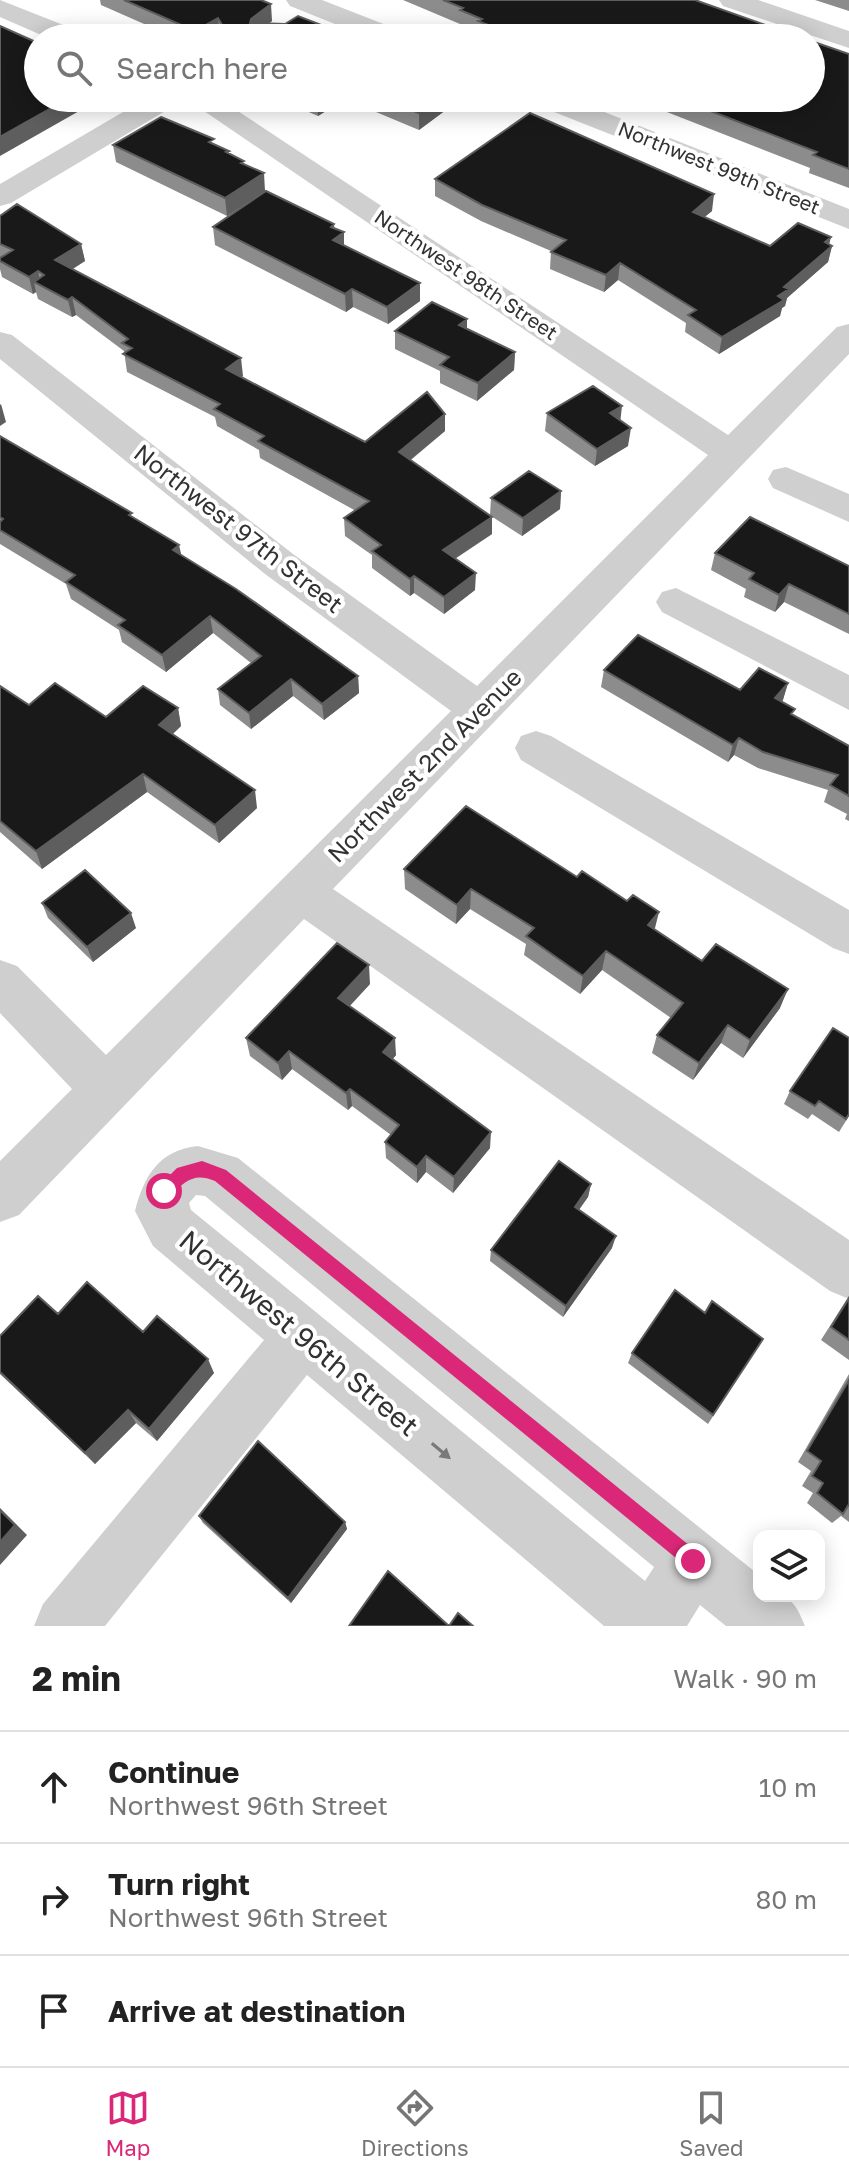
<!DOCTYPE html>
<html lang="en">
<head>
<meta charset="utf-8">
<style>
  body { margin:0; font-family:"Golos Text",sans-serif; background:#f2f2f2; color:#222 }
  .controls { position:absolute; right:24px; bottom:24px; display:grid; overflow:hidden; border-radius:16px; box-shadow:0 4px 20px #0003 }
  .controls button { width:72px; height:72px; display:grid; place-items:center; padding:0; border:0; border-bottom:2px solid #e0e0e0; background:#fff; color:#222; font:40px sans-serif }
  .stop { position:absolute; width:24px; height:24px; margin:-18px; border:6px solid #db2777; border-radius:50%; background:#fff }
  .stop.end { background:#db2777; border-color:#fff; box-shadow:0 2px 8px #0008 }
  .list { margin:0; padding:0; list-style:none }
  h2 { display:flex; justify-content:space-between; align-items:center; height:104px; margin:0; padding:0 32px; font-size:34px }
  h2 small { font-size:26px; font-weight:400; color:#767676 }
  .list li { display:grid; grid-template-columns:52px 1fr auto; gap:24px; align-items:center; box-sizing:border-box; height:112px; padding:0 32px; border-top:2px solid #e0e0e0 }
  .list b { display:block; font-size:30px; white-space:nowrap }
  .list p { margin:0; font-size:26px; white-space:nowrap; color:#767676 }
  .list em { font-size:26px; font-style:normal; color:#767676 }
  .icon { flex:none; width:44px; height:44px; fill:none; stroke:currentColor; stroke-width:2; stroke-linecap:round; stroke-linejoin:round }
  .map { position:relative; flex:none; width:849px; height:1626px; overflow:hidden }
  .search { position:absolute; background:#fff; box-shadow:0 4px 20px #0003; left:24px; right:24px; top:24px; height:88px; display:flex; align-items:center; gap:20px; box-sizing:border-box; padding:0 28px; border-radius:44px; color:#767676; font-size:30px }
  .sheet { height:440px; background:#fff }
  nav { display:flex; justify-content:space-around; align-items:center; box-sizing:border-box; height:112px; border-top:2px solid #e0e0e0; background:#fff; font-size:22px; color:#767676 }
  nav a { display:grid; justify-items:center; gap:4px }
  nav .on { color:#db2777 }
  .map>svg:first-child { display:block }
</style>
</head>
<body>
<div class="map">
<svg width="849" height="1626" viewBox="0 0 849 1626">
  <rect width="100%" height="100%" fill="#fff"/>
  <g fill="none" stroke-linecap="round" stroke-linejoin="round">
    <path fill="#cfcfcf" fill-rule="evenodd" d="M0,0L81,32L84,38H48L0,17Z
      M286,0H322L404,32L407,38H370L290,6Z
      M719,0H758L849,31V48L723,6Z
      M147,98H181L177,104L11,203L0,206V184Z
      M185,98H218L728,435L837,327L849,324V354L333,889L849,1240V1299L830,1291L304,919L19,1215L0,1222V1161L72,1089L0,1013V960L17,966L106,1055L451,711L265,574L0,359V332L12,335L293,554L477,686L708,455Z
      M530,98H569L849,209V229L534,104Z
      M786,467L849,494V522L773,488L768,479L773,470Z
      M676,588L849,675V710L662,612L656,602L662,592Z
      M536,731L551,736L849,910V954L833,948L521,760L515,748L521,736Z
      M198,1146L238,1158L759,1575V1596C790,1596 793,1597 805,1626H726L700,1605L687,1626H604L307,1375L105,1626H34L43,1604L264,1340L153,1246L135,1211C144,1176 159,1150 198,1146ZM196,1195L205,1196L654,1567L645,1581L191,1210L189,1203Z"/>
  </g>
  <path fill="#8c8c8c" d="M100,0H261L272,21L268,24L355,38H222L220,34L214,38H176L101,5Z
    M403,0H695L802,38H478V34L459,27L460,24Z
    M815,0H849V11Z
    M849,54V188L809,173L810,168L631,98H811Z
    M276,98H462L419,130L345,99L318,116Z
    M113,145L229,151V154L245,164L265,191L227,216L116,162Z
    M435,179L712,211L704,217L770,246L829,244L832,246L828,262L787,298L785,306L782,308L780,316L719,354L685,332L686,323L618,280L604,292L550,269L551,251L481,221L435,196Z
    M0,216L81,244L85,261L73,269L243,376L241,377L365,442L445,431L411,460L490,515L491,498L561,491L560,509L522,536L491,516L492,517V534L455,559L475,590L444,614L414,593L410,596L372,568V555L345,536L344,518L356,511L260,458L259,450L217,426L215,417L127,372L124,351L76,315L72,317L38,299L36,292L33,294L2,277L0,269Z
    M213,227L344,232V245L420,301L388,324L353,307L346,312L215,245Z
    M467,329L515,352L514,370L477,401L440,383V371L395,349V331Z
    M547,413L620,420L628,446L595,466L545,431Z
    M0,436L133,517L181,556L358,676L359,693L324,720L293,696L251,729L220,705L218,689L251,663L213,633L166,672L122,642L119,630L71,599L66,584L0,544Z
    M715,553L849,566V634L784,602L775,612L744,597L746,589L711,570Z
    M604,670L740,690L788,683L782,702L793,715L849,746V821L845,819L847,814L824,802L828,790L758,768L734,755L728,762L601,687Z
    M0,686L29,705L106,717L178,708L181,726L173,734L257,808L219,843L147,792L42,869L0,832Z
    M404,869L655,929L702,961L780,1008L743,1058L721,1043L693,1080L652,1053L657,1035L671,1018L602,970L580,994L524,955L526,944L470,909L456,924L405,889Z
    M42,903L136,928L93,962L48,918Z
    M370,984L350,1006L396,1055L393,1059L490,1148L453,1193L426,1172L417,1183L386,1158L385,1142L391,1135L352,1106L348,1110L292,1069L282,1080L250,1056L246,1038Z
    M849,1038V1116L839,1132L812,1114L808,1119L784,1104L790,1091Z
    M591,1184L588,1197L579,1210L612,1248L563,1317L490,1261L491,1250Z
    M849,1296V1360L821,1340Z
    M705,1313L763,1339L708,1424L628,1363L632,1353Z
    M58,1314L143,1332L214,1373L157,1441L136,1423L95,1464L0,1374V1336Z
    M849,1374V1522L841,1516L832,1523L807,1503L813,1493L802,1486L811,1471L798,1462Z
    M199,1516L345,1522L347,1529L291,1603L203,1523Z"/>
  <path fill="#5e5e5e" d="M271,4L272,21L252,36V38L251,19Z
    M218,18L220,34L214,38H196L195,31Z
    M69,98H102L0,156V137Z
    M319,98H345V99L318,116L317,99Z
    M439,98H462L419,130V113Z
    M264,173L265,191L227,216L225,198Z
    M714,194L712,211L690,229L693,212Z
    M334,224L335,238L344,232V250L334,258L331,227Z
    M831,237L828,249L832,246L828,262L787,298L785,306L782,308L780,316L719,354L722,337L778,296L784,287Z
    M81,244L85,261L59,277L55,260Z
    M620,263L618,280L604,292L606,275Z
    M38,271L41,286L34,282L36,292L33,294L29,277Z
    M420,283V301L388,324L387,307Z
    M352,289L353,307L346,312L345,294Z
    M72,297L76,315L72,317L68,300Z
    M467,319V337L459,325Z
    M515,352L514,370L477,401L478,383Z
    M241,358L243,376L229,387L226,369Z
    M1,404L6,422L0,426V405Z
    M622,406L620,424L610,413Z
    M445,414V431L399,469V452Z
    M631,428L628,446L595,466L597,449Z
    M561,491L560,509L522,536L523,518Z
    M492,517V534L442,567L443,550Z
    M179,545L183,562L173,550Z
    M476,573L475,590L444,614V597Z
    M414,576V593L410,596V579Z
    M789,584L784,602L775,612L779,595Z
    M210,616L213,633L166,672L162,655Z
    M358,676L359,693L324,720L322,704Z
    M291,679L293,696L251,729L249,713Z
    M788,683L783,700L770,715L775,698Z
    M178,708L181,726L163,743L159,725Z
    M739,738L734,755L728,762L733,745Z
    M143,774L147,792L42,869L36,851Z
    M255,790L257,808L219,843L215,825Z
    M471,889L470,909L456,924L457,905Z
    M659,912L654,932L648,925Z
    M131,913L136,928L93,962L87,947Z
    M606,951L602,970L580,994L583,976Z
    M369,965L370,984L340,1016L338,998Z
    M788,989L780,1008L743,1058L750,1040Z
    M728,1025L721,1043L693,1080L699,1063Z
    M395,1038L396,1055L384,1069L383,1052Z
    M289,1051L292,1069L282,1080L278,1063Z
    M350,1089L352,1106L348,1110L346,1093Z
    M491,1132L490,1148L453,1193L454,1177Z
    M426,1156V1172L417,1183V1167Z
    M591,1184L588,1197L572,1219L575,1207Z
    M616,1236L612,1248L563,1317L566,1306Z
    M208,1359L214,1373L157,1441L149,1429Z
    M128,1410L136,1423L95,1464L85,1453Z
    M0,1508L27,1535L0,1565Z
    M345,1522L347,1529L291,1603L288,1598Z"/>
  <path fill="#191919" stroke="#5e5e5e" stroke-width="2" d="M124,0H261L271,4L251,19L250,23L285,24L298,16L355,38H230L218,18L195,31Z
    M443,0H695L802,38H521L478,21L482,19L460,10L463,8Z
    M0,26L38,43V98H69L0,137Z
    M811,41L849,54V169L813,155L817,152L677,98H811Z
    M382,98H439L419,113Z
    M530,113L714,194L693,212L770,246L798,223L831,237L825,242L832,246L784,287L789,289L778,296L784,300L722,337L688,315L696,310L620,263L606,275L551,252L566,240L482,205L435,179Z
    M161,117L214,139L209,142L229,151L226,152L244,161L241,163L264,173L225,198L113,145Z
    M266,191L334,224L331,227L344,232L333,240L420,283L387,307L352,289L345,294L213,227Z
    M17,204L81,244L55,260L241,358L226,369L365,442L427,392L445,414L399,452L492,517L443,550L476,573L444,597L414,576L410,579L372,551L381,545L344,518L369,501L258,441L264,436L214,409L220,404L123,354L132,348L122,343L128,339L72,297L68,300L34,282L44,275L38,271L29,277L0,261V258L13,250L0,244V216Z
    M432,302L467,319L459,325L515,352L478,383L440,365L449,357L395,331Z
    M593,386L622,406L610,413L631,428L597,449L547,413Z
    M0,436L132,513L129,515L179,545L173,550L236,589L358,676L322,704L291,679L249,713L218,689L261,656L210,616L162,655L118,625L125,620L66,582L75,575L0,530V522L3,519L0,517Z
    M529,471L561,491L523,518L491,498Z
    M750,517L849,566V614L789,584L779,595L749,579L754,573L715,553Z
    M638,635L740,690L759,668L788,683L775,698L795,709L791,714L849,746V796L830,785L838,775L763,752L739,738L733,745L604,670Z
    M55,683L106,717L143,686L178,708L159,725L255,790L215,825L143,774L36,851L0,821V686L29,705Z
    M466,806L577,877L582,871L627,901L633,895L659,912L648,925L702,961L716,944L788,989L750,1040L728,1025L699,1063L657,1035L683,1003L606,951L583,976L526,936L534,928L471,889L457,905L404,869Z
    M85,870L131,913L87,947L42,903Z
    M337,943L369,965L338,998L395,1038L383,1052L491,1132L454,1177L426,1156L417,1167L385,1142L399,1125L350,1089L346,1093L289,1051L278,1063L246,1038Z
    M833,1028L849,1038V1114L846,1119L819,1101L815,1106L790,1091Z
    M559,1161L591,1184L575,1207L616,1236L566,1306L491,1250Z
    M87,1282L143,1332L157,1316L208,1359L149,1429L128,1410L85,1453L0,1372V1336L38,1296L58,1314Z
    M675,1290L705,1313L712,1301L763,1339L713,1415L632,1353Z
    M849,1298V1340L831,1327Z
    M849,1380V1504L843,1514L817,1493L823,1483L812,1476L821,1461L807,1451Z
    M258,1441L345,1522L288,1598L199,1516Z
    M0,1510L15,1525L0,1542Z
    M388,1571L449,1626H349Z
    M458,1613L473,1626H449Z"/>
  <defs><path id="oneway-solid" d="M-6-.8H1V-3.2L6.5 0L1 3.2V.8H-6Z" transform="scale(2)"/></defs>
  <use fill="#797979" href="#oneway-solid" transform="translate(441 1451) rotate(40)"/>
  <path fill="#db2777" d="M202,1161L226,1170L700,1554V1567H687L215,1181C194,1172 185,1181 170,1196H159V1186L177,1168Z"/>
  <g text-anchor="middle" stroke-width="8" stroke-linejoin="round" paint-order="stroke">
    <g font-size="20" fill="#323232" stroke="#fff">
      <text transform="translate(719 168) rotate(22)" y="7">Northwest 99th Street</text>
      <text transform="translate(466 275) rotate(34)" y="7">Northwest 98th Street</text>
    </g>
    <g font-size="24" fill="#323232" stroke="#fff">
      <text transform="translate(238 529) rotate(38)" y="8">Northwest 97th Street</text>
      <text transform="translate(425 766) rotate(-45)" y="8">Northwest 2nd Avenue</text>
    </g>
    <g font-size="28" fill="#323232" stroke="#fff">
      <text transform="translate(299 1333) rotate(40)" y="10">Northwest 96th Street</text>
    </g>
  </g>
</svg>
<div class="controls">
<button><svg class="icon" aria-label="layers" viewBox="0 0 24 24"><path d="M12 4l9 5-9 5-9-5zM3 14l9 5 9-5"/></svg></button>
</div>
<div class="stop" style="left:164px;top:1191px"></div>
<div class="stop end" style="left:693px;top:1561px"></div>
<div class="search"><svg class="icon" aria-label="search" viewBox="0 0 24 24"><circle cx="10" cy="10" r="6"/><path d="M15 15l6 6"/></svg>Search here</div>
</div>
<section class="sheet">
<h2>2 min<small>Walk · 90 m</small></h2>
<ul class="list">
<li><svg class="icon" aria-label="ahead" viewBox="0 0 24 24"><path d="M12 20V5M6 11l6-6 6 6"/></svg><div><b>Continue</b><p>Northwest 96th Street</p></div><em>10 m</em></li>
<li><svg class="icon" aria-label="right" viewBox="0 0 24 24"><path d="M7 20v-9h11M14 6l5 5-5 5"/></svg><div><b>Turn right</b><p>Northwest 96th Street</p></div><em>80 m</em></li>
<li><svg class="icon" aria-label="arrive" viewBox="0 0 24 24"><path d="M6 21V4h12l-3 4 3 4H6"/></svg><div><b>Arrive at destination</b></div></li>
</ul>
</section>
<nav>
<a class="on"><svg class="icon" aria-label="map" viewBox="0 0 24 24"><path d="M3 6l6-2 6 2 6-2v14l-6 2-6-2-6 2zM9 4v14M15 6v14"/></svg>Map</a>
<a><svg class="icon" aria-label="directions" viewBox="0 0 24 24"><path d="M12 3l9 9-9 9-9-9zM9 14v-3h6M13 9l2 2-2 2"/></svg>Directions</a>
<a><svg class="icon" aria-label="saved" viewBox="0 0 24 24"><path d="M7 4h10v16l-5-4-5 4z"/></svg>Saved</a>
</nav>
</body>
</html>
